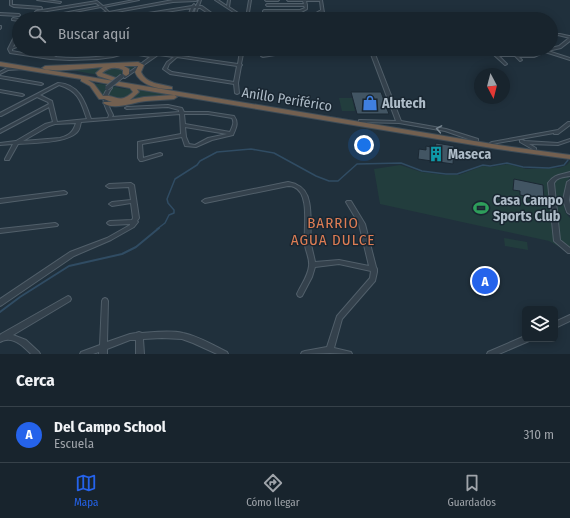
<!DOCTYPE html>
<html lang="es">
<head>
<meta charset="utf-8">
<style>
  body { margin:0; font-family:"Fira Sans Condensed",sans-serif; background:#253039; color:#f1f3f6 }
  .controls { position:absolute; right:12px; bottom:12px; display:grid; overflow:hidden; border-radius:6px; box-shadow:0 2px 10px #0003 }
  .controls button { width:36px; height:36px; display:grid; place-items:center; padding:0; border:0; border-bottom:1px solid #364149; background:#18242d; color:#f1f3f6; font:20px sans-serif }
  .compass { position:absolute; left:474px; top:68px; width:36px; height:36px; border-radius:50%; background:#18242d; box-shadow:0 2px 10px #0003; rotate:173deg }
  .you { position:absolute; left:364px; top:145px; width:14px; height:14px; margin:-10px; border:3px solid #fff; border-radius:50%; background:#1a73e8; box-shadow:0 0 0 6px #1a73e833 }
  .badge { display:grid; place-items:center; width:26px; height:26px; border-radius:50%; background:#2563eb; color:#fff; font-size:13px; font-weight:700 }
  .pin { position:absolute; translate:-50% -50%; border:2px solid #fff; box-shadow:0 1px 4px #0006 }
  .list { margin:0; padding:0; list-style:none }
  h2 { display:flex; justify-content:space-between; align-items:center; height:52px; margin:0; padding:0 16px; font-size:17px }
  h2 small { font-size:13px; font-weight:400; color:#9fa4aa }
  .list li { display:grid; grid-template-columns:26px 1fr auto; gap:12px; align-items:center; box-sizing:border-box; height:56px; padding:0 16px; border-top:1px solid #364149 }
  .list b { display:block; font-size:15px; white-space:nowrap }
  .list p { margin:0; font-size:13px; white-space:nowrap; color:#9fa4aa }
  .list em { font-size:13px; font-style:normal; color:#9fa4aa }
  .icon { flex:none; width:22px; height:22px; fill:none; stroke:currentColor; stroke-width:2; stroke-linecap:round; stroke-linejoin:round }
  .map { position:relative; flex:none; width:570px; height:354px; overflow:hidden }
  .search { position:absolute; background:#18242d; box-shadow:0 2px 10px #0003; left:12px; right:12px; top:12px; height:44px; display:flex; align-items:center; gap:10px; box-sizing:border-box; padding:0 14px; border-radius:22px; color:#9fa4aa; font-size:15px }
  .sheet { height:108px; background:#18242d }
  nav { display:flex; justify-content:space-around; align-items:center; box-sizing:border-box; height:56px; border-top:1px solid #364149; background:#18242d; font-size:11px; color:#9fa4aa }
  nav a { display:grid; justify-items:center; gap:2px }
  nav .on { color:#2563eb }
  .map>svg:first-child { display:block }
</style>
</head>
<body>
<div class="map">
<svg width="570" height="354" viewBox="0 0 570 354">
  <rect width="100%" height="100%" fill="#20303c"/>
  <path fill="#223d3d" d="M138,64L120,79L71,70H55Z
    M91,84C107,82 126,93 139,88L146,91L179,94L177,97L106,103Z
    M339,98H352L355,111H342Z
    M570,161V177L566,183L564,200L565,212L570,218V253L549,241L380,204L374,169L400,165L421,172L445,175H459L483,166L491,167L508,164L526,169L559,168L567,165Z
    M504,238L527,242L528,250L505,246Z"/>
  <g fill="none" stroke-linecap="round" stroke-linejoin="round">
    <path stroke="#304c63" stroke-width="1.5" d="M157,229L165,223L169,215L174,213V210L168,203L167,199L175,179L197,165L200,161L217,152L251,149L274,153L316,176L329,181H338L357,164L401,163L422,171L446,174H457L483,165L490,166L507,163L523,167L549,168L564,165L568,160"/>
    <path stroke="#304c63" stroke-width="2" d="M0,312L20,297L69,266L122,254L136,247L159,228"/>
  </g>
  <path fill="#425563" stroke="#1b2833" d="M351,92H381L389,114H357Z
    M436,143L454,146L453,164L418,159L419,149L426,150V146L435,148Z
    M514,179L543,185L544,200L520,195V191L513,190Z"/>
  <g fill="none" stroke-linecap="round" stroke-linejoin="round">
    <defs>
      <path id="minor" d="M10,0H12V5H14L41,7L42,8L41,9L14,7L10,5Z
        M37,0H47L61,2L60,3Z
        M134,0H139L104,7L109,12L173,0H197L196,1L173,2L111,13L117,18L192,6L194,4L195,5V6H196L199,0H201L199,6H202L220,19H217L200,8H198L194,19H192L196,8H194L189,19H187L191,8L154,14L185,19H178L150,14L121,19H114L108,13L77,19H71L107,12L101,7L38,19H32L100,6L96,3L35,13V12L36,11L97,1L103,6Z
        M215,0H218L227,6L228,0H230L229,7L246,18L249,0H251L248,19H244Z
        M265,0H279L278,1H266Z
        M287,0H322L325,19H323L322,12L309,19H306L321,10L320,1H306L307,5V9L292,17H264L263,16L264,15H291L297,12H263V11L264,10H300L305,8L304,6H267L266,5L267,4H304L303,1H288Z
        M0,13L19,14L20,15L19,16L0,15Z
        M13,18L19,19V21L12,20V19Z
        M0,26H1V28L0,29Z
        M18,29H19V33L13,47L19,44V46L12,49V51L28,54L36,49H40L32,54L50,56L63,49H67L54,57H55C78,59 100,58 122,53L103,50L101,49C119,49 136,53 153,55L154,54H152V52H156L161,49H165L160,53L238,64L240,51L233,50L231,49H244L241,64L242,65L241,66L238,83L239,93L237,94L235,93L234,84L170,74L163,69L167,62L174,57L158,55L125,78H124V76L150,57L127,53L113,57L98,59L70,60L50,59L10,53L8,49ZM177,57L237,66L234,82L172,72L167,69L169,64Z
        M555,34H560L569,36H570V38L558,35L551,37V35Z
        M569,38H570V41L561,48L548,51L570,58V60L545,52L534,57H519L522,60L520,61L515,56H499L507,64L505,65L495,56L489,49H493L498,54H513L507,49H511L516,55H534L542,51L535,49H540L544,50L547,49H551V48L559,46Z
        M299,49H307L305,50L263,57L261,56L263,55Z
        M369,49H373L401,121L446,129L478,139V141H474L445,131L399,123L359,122V120H361L396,121Z
        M22,67L24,68L23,69L8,70L0,74V72L7,68Z
        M0,76L41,83L43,84L41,85L0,78Z
        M58,83C79,84 85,101 91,119L108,118L109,115C104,105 99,95 110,87L112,88C104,98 108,105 113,115L112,117L179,112V110L168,107L127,109L125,108L127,107L168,105L182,108L184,112H208L234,116C239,123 236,128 233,135L212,140L196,147L185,146L182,137L142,144L143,158L160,153L162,154V155L142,161H140L138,158V142L181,134L180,114L81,122C80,125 80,129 78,131C70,143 32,143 18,144L9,160H5V159L13,144L0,145V143L16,141L45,124L53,122L49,107L0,133V130L49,104L48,102L37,97L1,116H0V113ZM59,85C79,91 81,102 87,119L57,122L52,101L40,95ZM184,114H208L232,118C235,123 232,127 230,132L185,124ZM76,123C73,132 70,135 60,138L23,141L49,126L55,124ZM185,127L227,134L208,138L195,145L189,144L186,137Z
        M0,90L22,94L24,95L22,96L0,92Z
        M568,122H570V125L558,134H554V133L492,144L490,143L492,142L558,130Z
        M570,139V141L558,145L529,144L536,148V150H534L520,142V140H522L525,141L558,143Z
        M570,172V176C564,177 557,177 554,183L560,240L570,248V253H568L554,241L548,183C554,174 561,175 570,172Z
        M570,180V194L569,200L570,204V214L568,213L567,212L563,200L567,182Z
        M288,182C291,183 295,183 297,185C316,192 309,228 311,244C312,250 314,256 315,262L339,260L369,266L359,224L346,202L347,201H351L365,224L376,267L377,269V272L375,281L342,319L334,348L351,352L352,354L330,353L301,354L302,352L305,351L327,347L337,316L370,278L371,271L339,264L315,267L312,277L302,296L300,297L298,296L297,294C301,285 308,276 309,266C310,259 306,252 305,245C303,230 311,194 294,187C292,186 290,186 288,186L205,203L202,201L205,199Z
        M131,183L134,185L139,218L137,221L138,222L134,227L111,240L74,256L2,305L0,306V299L70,252L107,238L130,225V224L110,225L108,224L107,223L108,222L110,221L132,220L133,218L131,203L112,206L109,204L112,202L131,200L129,187L109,188L106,186L109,184Z
        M64,191L66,192L67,193L66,194L0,203V199Z
        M55,223L57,224L58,225L57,226L0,233V229Z
        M68,296L70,297L71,299L70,301L13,335L26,340L39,352L40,354H31C25,348 15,338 6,340C4,340 2,341 0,342V335L1,334Z
        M105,298L107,299L108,301L107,342L130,334L136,333L139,332L142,333C155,332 170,330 183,333C198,336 213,345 227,352L228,354H217L193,343L182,339L162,338L143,339L144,354H136V340H130L107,349V354H99V352L93,354H80L81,352L100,345L102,301L103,299Z
        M570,315V321L555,328V322Z
        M525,336V339H530L529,341L499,354H487L488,352Z"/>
      <path id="highway" d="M0,62L498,145L570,155V159L498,149L137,89L139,92L130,100L144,97L174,95L177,97L174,99C165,100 155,100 146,101C133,102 114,111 103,103L104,102H112L104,99H99L90,86L81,81V79L0,66ZM88,80L130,88L133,92C119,105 115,94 103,96L94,84Z
        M138,62L144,65L141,72C146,84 161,84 172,87V89C159,90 140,85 135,72L138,66H124L129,69V74L126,76L123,74V70C115,66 108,68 102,73L116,78L117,79L114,81L98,76L96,73L103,67C92,68 49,73 42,68L45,66Z"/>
    </defs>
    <use href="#minor" stroke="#515f6a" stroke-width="2"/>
    <use href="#highway" stroke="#3e4c57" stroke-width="2"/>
    <use href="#minor" fill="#34414c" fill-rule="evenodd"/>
    <use href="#highway" fill="#736050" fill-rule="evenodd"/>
    <defs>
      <path id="minor-bridge" d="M107,88L122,76"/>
    </defs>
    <use href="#minor-bridge" stroke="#515f6a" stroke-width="5.5" stroke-linecap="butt"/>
    <use href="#minor-bridge" stroke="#34414c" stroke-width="4"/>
  </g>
  <defs><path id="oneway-chevron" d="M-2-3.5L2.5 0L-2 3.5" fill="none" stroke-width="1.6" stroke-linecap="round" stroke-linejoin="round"/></defs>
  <use stroke="#778590" href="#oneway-chevron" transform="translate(439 129) rotate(-170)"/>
  <defs>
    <symbol id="shop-bare" viewBox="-9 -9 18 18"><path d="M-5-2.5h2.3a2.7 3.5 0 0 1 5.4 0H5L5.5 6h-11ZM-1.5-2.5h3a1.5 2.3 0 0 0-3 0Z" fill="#3f7fe0" stroke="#192631" stroke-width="2.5" paint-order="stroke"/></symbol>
    <symbol id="building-bare" viewBox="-9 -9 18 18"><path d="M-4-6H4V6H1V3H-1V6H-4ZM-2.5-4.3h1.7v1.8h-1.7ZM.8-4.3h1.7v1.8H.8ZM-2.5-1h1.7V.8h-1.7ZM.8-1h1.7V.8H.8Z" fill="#0f9aa8" stroke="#192631" stroke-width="2.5" paint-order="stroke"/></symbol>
    <symbol id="stadium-bare" viewBox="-9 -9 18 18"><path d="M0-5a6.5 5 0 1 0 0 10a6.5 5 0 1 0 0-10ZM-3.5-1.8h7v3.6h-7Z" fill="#2e9e5b" stroke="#192631" stroke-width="2.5" paint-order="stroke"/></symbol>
  </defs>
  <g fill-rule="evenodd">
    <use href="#shop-bare" x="359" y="92" width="22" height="22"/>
    <use href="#building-bare" x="425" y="143" width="22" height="22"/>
    <use href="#stadium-bare" x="470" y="197" width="22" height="22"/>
  </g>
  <g text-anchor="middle" stroke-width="3" stroke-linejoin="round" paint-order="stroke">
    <g font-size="14" fill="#aebcc8" stroke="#192631">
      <text transform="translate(287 99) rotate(9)" y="5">Anillo Periférico</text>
    </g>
    <g font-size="14" font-weight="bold" fill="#aebcc8" stroke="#192631" text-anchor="start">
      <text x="382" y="108">Alutech</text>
      <text x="448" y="159">Maseca</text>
      <text x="493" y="205">Casa Campo<tspan x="493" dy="16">Sports Club</tspan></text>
    </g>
    <g font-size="15" letter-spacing="1" fill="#de7d54" stroke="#192631">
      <text x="333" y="228">BARRIO<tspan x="333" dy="17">AGUA DULCE</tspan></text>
    </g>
  </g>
</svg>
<div class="controls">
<button><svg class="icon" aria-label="layers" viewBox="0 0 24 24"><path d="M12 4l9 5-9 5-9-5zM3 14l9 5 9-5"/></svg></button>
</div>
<svg class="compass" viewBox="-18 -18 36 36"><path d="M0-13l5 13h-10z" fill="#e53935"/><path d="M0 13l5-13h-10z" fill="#9fa4aa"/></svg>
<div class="you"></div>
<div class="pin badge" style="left:485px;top:281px">A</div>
<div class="search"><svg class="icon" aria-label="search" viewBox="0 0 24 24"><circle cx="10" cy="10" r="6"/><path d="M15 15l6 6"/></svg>Buscar aquí</div>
</div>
<section class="sheet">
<h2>Cerca<small></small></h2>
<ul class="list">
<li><span class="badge">A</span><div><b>Del Campo School</b><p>Escuela</p></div><em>310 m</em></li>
</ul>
</section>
<nav>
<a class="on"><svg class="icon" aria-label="map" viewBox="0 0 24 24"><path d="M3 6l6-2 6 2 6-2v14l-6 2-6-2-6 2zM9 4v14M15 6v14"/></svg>Mapa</a>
<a><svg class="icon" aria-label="directions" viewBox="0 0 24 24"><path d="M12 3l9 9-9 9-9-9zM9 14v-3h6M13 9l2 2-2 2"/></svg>Cómo llegar</a>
<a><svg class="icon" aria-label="saved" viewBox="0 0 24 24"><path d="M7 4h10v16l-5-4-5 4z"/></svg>Guardados</a>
</nav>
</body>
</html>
